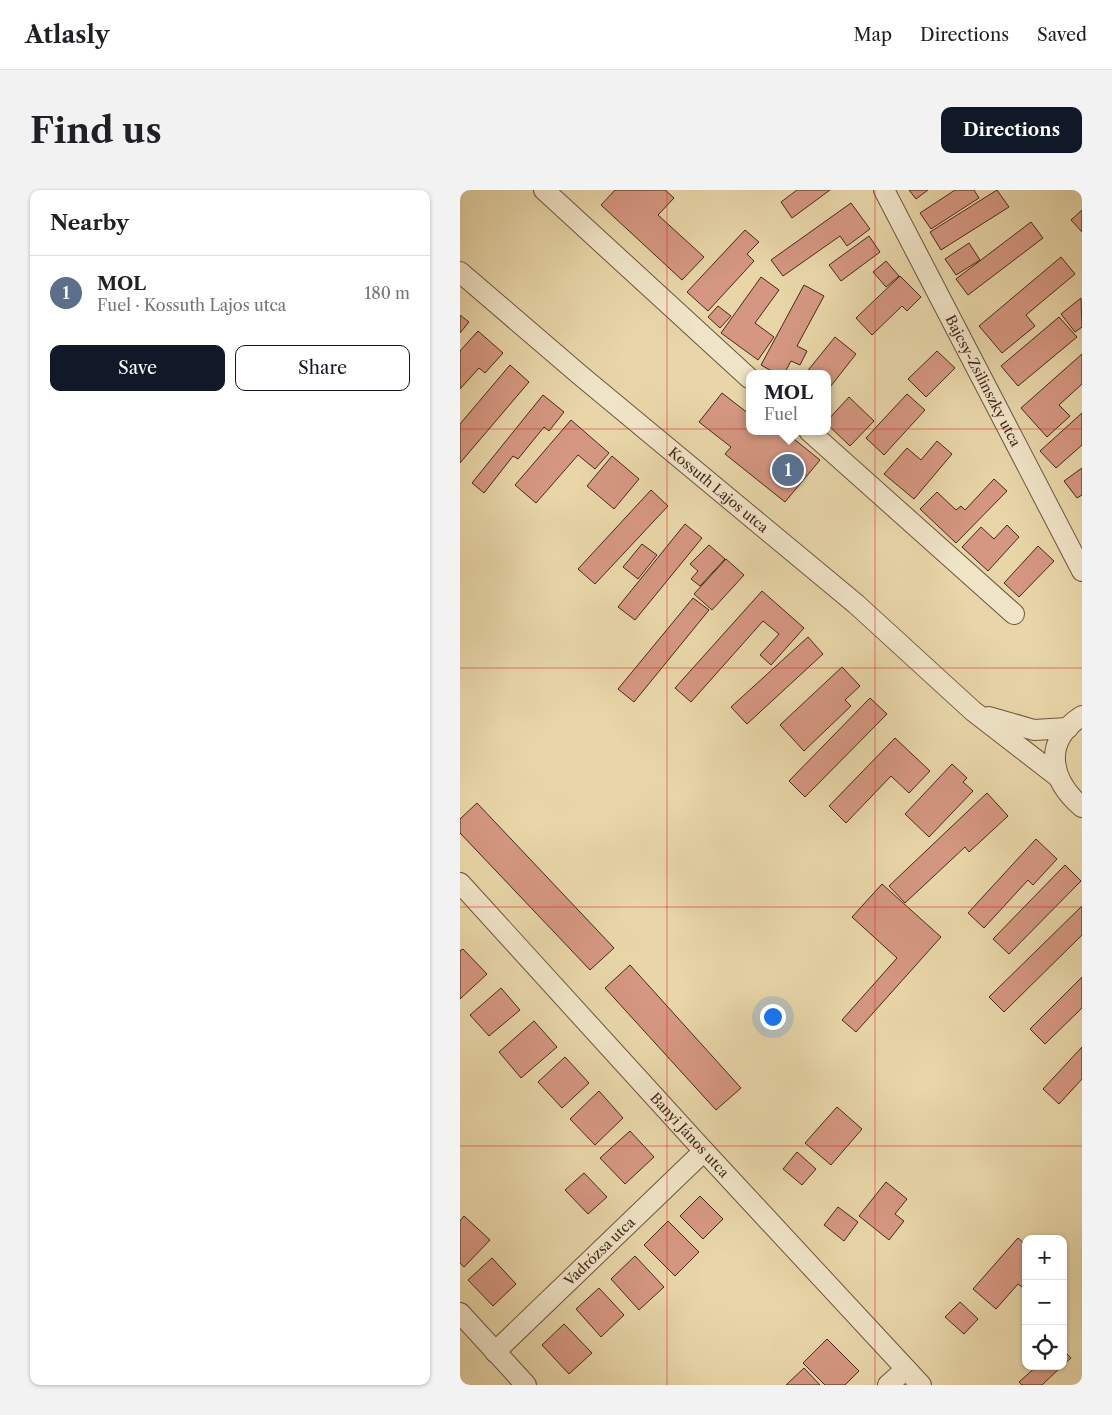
<!DOCTYPE html>
<html lang="en">
<head>
<meta charset="utf-8">
<style>
  body { margin:0; font-family:"Libre Caslon Text",serif; background:#f2f2f2; color:#202124 }
  .controls { position:absolute; right:15px; bottom:15px; display:grid; overflow:hidden; border-radius:10px; box-shadow:0 1px 4px #0004 }
  .controls button { width:45px; height:45px; display:grid; place-items:center; padding:0; border:0; border-bottom:1px solid #e0e0e0; background:#fff; color:#202124; font:25px sans-serif }
  .you { position:absolute; left:312px; top:826px; width:18px; height:18px; margin:-12px; border:4px solid #fff; border-radius:50%; background:#1a73e8; box-shadow:0 0 0 8px #1a73e833 }
  .badge { display:grid; place-items:center; width:32px; height:32px; border-radius:50%; background:#111827; color:#fff; font-size:16px; font-weight:700 }
  .pin { position:absolute; translate:-50% -50%; border:2px solid #fff; box-shadow:0 1px 5px #0006 }
  .popup { position:absolute; left:286px; top:180px; width:85px; height:65px; box-sizing:border-box; display:grid; place-content:center; border-radius:10px; background:#fff; filter:drop-shadow(0 1px 4px #0005); font-size:16px; white-space:nowrap; color:#757577 }
  .popup b { font-size:19px; color:#202124 }
  .popup::after { content:''; position:absolute; left:50%; top:100%; margin-left:-10px; border:10px solid transparent; border-top-color:#fff }
  .list { margin:0; padding:0; list-style:none }
  h2 { display:flex; justify-content:space-between; align-items:center; height:65px; margin:0; padding:0 20px; font-size:21px }
  h2 small { font-size:16px; font-weight:400; color:#757577 }
  .list li { display:grid; grid-template-columns:32px 1fr auto; gap:15px; align-items:center; box-sizing:border-box; height:75px; padding:0 20px; border-top:1px solid #e0e0e0 }
  .list b { display:block; font-size:19px; white-space:nowrap }
  .list p { margin:0; font-size:16px; white-space:nowrap; color:#757577 }
  .list em { font-size:16px; font-style:normal; color:#757577 }
  .actions { display:flex; gap:10px; padding:15px 20px }
  .actions a { flex:1; padding:11px 0; border:1px solid #111827; border-radius:10px; text-align:center; font-size:18px; color:#111827 }
  .actions .main { background:#111827; color:#fff }
  .icon { flex:none; width:28px; height:28px; fill:none; stroke:currentColor; stroke-width:2; stroke-linecap:round; stroke-linejoin:round }
  .map { position:relative; flex:none; width:622px; height:1195px; overflow:hidden; border-radius:10px }
  header { display:flex; align-items:center; gap:30px; box-sizing:border-box; height:70px; padding:0 25px; background:#fff; border-bottom:1px solid #e0e0e0 }
  header strong { font-size:24px }
  nav { display:flex; gap:28px; margin-inline-start:auto; font-size:18px }
  .intro { display:flex; align-items:center; justify-content:space-between; box-sizing:border-box; height:120px; padding:0 30px }
  h1 { margin:0; font-size:35px }
  .button { padding:12px 22px; border-radius:10px; background:#111827; color:#fff; font-size:18px; font-weight:700 }
  main { display:flex; gap:30px; padding:0 30px }
  aside { flex:1; background:#fff; border-radius:10px; box-shadow:0 1px 4px #0004 }
  .map>svg:first-child { display:block }
</style>
</head>
<body>
<header>
<strong>Atlasly</strong>
<nav><a>Map</a><a>Directions</a><a>Saved</a></nav>
</header>
<div class="intro"><h1>Find us</h1><a class="button">Directions</a></div>
<main>
<aside>
<h2>Nearby<small></small></h2>
<ul class="list">
<li><span class="badge" style="background:#5c6f8a">1</span><div><b>MOL</b><p>Fuel · Kossuth Lajos utca</p></div><em>180 m</em></li>
</ul>
<div class="actions"><a class="main">Save</a><a>Share</a></div>
</aside>
<div class="map">
<svg width="622" height="1195" viewBox="0 0 622 1195">
  <rect width="100%" height="100%" fill="#e8d6a9"/>
  <filter id="stains"><feTurbulence type="fractalNoise" baseFrequency=".004" numOctaves="4"/><feColorMatrix values="0 0 0 0 .2 0 0 0 0 .09 0 0 0 0 .02 0 0 0 .5 -.17"/></filter>
  <radialGradient id="worn" r=".72"><stop offset=".6" stop-color="#630" stop-opacity="0"/><stop offset="1" stop-color="#630" stop-opacity=".3"/></radialGradient>
  <path fill="#d59781" stroke="#45281b" d="M155,0H205L214,8L198,25L244,67L222,90L141,15Z
    M337,0H370L332,28L321,12Z
    M449,0H468L456,9Z
    M495,0H514L519,8L471,39L460,23Z
    M537,0L549,17L481,60L470,42Z
    M391,13L410,39L387,56L380,46L323,86L311,70Z
    M622,20V42L611,30Z
    M571,32L583,48L508,105L496,89Z
    M285,40L299,52L287,64L294,71L248,121L227,102Z
    M409,46L420,62L381,91L369,75Z
    M509,53L520,70L496,85L485,69Z
    M601,67L615,84L566,125L575,136L542,163L519,136Z
    M426,71L439,86L426,97L413,82Z
    M440,86L461,107L447,121L442,116L412,145L396,128Z
    M301,87L319,100L295,133L314,147L298,170L261,143Z
    M344,95L364,106L337,156L347,161L340,175L331,171L324,184H317L301,175Z
    M621,108L622,137L615,142L601,124Z
    M258,116L271,126L260,138L248,127Z
    M0,125L9,132L0,143Z
    M599,127L617,147L558,196L541,176Z
    M18,141L43,163L25,183L19,178L0,199V161Z
    M375,147L396,164L367,201V184H345Z
    M477,161L495,178L466,207L448,189Z
    M622,164V194L599,215L610,226L587,247L561,218Z
    M50,175L69,192L0,273V234Z
    M262,203L289,224V241H324L360,270L325,312L265,264L271,257L239,232Z
    M447,204L465,220L424,265L406,248Z
    M83,205L104,222L89,241L84,237L58,269L53,266L24,303L12,293Z
    M389,207L414,231L390,256L367,234V231Z
    M622,223V255L596,278L580,261Z
    M111,230L149,263L135,279L118,265L76,313L55,295Z
    M477,251L492,264L454,309L424,284L447,258L461,270Z
    M152,266L179,289L154,319L127,296Z
    M622,278V305L617,308L604,291Z
    M534,289L547,301L496,353L460,319L477,302L496,320L501,316L505,320Z
    M191,300L208,316L135,394L118,379Z
    M225,334L242,348L175,430L158,417Z
    M547,335L559,347L528,381L502,357L521,337L534,349Z
    M182,354L197,365L178,389L163,377Z
    M249,355L265,369L240,396L231,389L238,381L230,374Z
    M578,356L594,371L559,407L544,393Z
    M266,369L284,385L252,420L234,404Z
    M302,401L344,438L311,475L300,465L319,444L303,431L231,512L215,498Z
    M233,408L249,420L174,512L158,499Z
    M348,447L363,464L287,534L271,517Z
    M382,477L400,496L385,510L391,516L344,561L320,535Z
    M410,508L427,524L345,607L329,591Z
    M435,548L470,581L449,603L431,586L386,633L369,616Z
    M492,574L507,588L503,592L513,601L469,647L445,624Z
    M527,603L548,626L509,662L505,657L445,713L429,696Z
    M17,613L154,758L130,780L0,643V629Z
    M576,649L597,669L573,695L568,690L524,738L508,723Z
    M605,675L621,691L549,764L533,749Z
    M422,694L481,747L396,842L382,830L437,768L392,727Z
    M622,716V745L544,822L529,807Z
    M3,759L27,784L0,809V761Z
    M170,775L281,898L256,920L145,798Z
    M622,787V818L585,854L570,839Z
    M41,798L60,820L29,846L10,825Z
    M74,831L97,857L61,888L39,862Z
    M622,857V889L599,914L583,899Z
    M105,867L129,893L102,918L78,892Z
    M139,901L163,928L135,955L110,929Z
    M377,917L402,939L371,975L345,953Z
    M170,941L194,967L165,994L140,968Z
    M337,962L356,979L342,995L323,979Z
    M124,983L147,1007L128,1024L105,1000Z
    M426,992L447,1009L435,1024L444,1031L429,1050L399,1026Z
    M240,1006L263,1029L243,1049L220,1026Z
    M378,1017L398,1032L384,1051L364,1035Z
    M4,1026L30,1050L4,1077L0,1073V1031Z
    M208,1031L239,1062L215,1086L184,1055Z
    M558,1048L566,1055V1096L563,1098L558,1094L536,1119L513,1099Z
    M175,1066L204,1097L179,1120L151,1089Z
    M32,1068L56,1094L33,1116L8,1090Z
    M139,1098L164,1125L141,1147L116,1119Z
    M500,1112L518,1129L504,1144L485,1127Z
    M104,1134L132,1163L109,1184L82,1155Z
    M367,1149L399,1181L385,1195H365L343,1173Z
    M603,1160L611,1168L603,1175Z
    M577,1176H602L582,1195H562L559,1192Z
    M344,1178L360,1195H326Z"/>
  <g fill="none" stroke-linecap="round" stroke-linejoin="round">
    <defs>
      <g id="minor">
        <path d="M84,0L289,188"/>
        <path id="s1" d="M424,0L622,381"/>
        <path id="s2" d="M0,82L120,185L396,414L513,521L597,586"/>
        <path d="M349,241L554,424"/>
        <path d="M622,526C582,551 590,590 622,617"/>
        <path d="M529,527L574,540L608,538"/>
        <path id="s3" d="M0,693L244,961L461,1195"/>
        <path d="M0,1123L66,1195"/>
        <path id="s4" d="M35,1162L244,961"/>
        <path d="M428,1195L446,1179"/>
      </g>
    </defs>
    <use href="#minor" stroke="#6e543e" stroke-width="22"/>
    <use href="#minor" stroke="#f0e4c7" stroke-width="20"/>
  </g>
  <path fill="none" stroke="#d62828" stroke-width="1" stroke-opacity="0.55" d="M207,0V1195M415,0V1195M0,239H622M0,478H622M0,717H622M0,956H622"/>
  <g text-anchor="middle" stroke-width="4" stroke-linejoin="round" paint-order="stroke">
    <g font-size="14" fill="#45281b" stroke="#f0e4c7">
      <text dy="5" stroke="none"><textPath href="#s1" startOffset="215">Bajcsy-Zsilinszky utca</textPath></text>
      <text dy="5" stroke="none"><textPath href="#s2" startOffset="338">Kossuth Lajos utca</textPath></text>
      <text dy="5" stroke="none"><textPath href="#s3" startOffset="341">Banyi János utca</textPath></text>
      <text dy="5" stroke="none"><textPath href="#s4" startOffset="145">Vadrózsa utca</textPath></text>
    </g>
  </g>
  <rect width="100%" height="100%" filter="url(#stains)"/>
  <rect width="100%" height="100%" fill="url(#worn)"/>
</svg>
<div class="controls">
<button>+</button>
<button>−</button>
<button><svg class="icon" aria-label="locate" viewBox="0 0 24 24"><circle cx="12" cy="12" r="6"/><path d="M12 2v4M12 18v4M2 12h4M18 12h4"/></svg></button>
</div>
<div class="you"></div>
<div class="pin badge" style="left:328px;top:280px;background:#5c6f8a">1</div>
<div class="popup"><b>MOL</b>Fuel</div>
</div>
</main>
</body>
</html>
